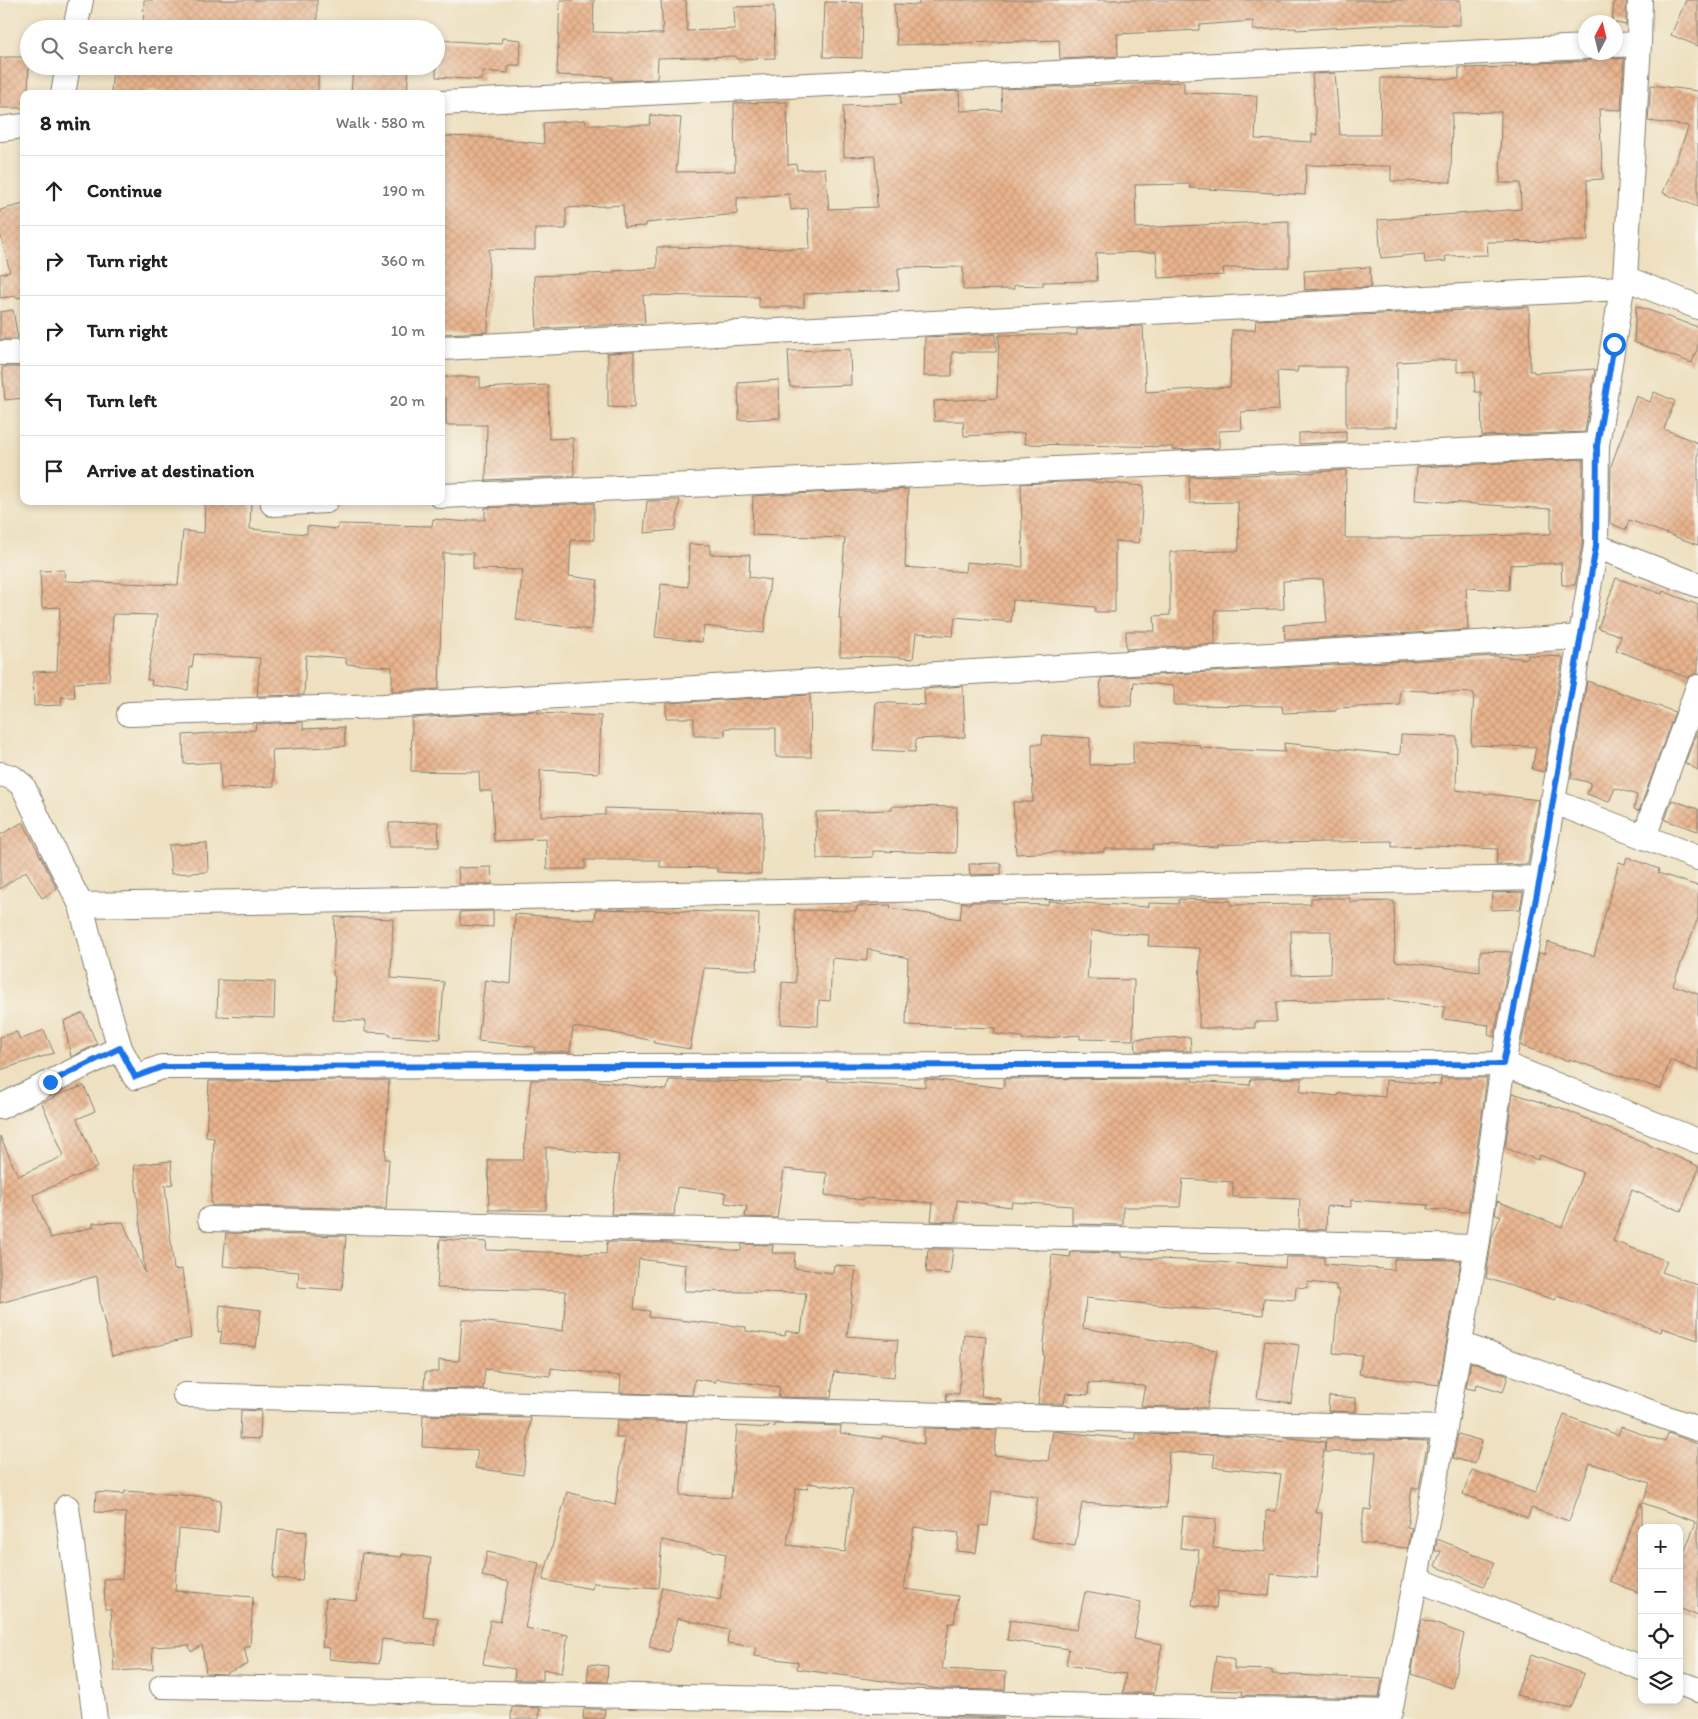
<!DOCTYPE html>
<html lang="en">
<head>
<meta charset="utf-8">
<style>
  body { margin:0; font-family:Itim,sans-serif; background:#f2f2f2; color:#222 }
  .controls { position:absolute; right:15px; bottom:15px; display:grid; overflow:hidden; border-radius:10px; box-shadow:0 2px 8px #0003 }
  .controls button { width:45px; height:45px; display:grid; place-items:center; padding:0; border:0; border-bottom:1px solid #e0e0e0; background:#fff; color:#222; font:25px sans-serif }
  .compass { position:absolute; left:1578px; top:15px; width:45px; height:45px; border-radius:50%; background:#fff; box-shadow:0 2px 8px #0003; rotate:7deg }
  .stop { position:absolute; width:15px; height:15px; margin:-11px; border:4px solid #1a73e8; border-radius:50%; background:#fff }
  .stop.end { background:#1a73e8; border-color:#fff; box-shadow:0 1px 5px #0008 }
  .list { margin:0; padding:0; list-style:none }
  h2 { display:flex; justify-content:space-between; align-items:center; height:65px; margin:0; padding:0 20px; font-size:21px }
  h2 small { font-size:16px; font-weight:400; color:#767676 }
  .list li { display:grid; grid-template-columns:32px 1fr auto; gap:15px; align-items:center; box-sizing:border-box; height:70px; padding:0 20px; border-top:1px solid #e0e0e0 }
  .list b { display:block; font-size:19px; white-space:nowrap }
  .list em { font-size:16px; font-style:normal; color:#767676 }
  .icon { flex:none; width:28px; height:28px; fill:none; stroke:currentColor; stroke-width:2; stroke-linecap:round; stroke-linejoin:round }
  .map { position:relative; flex:none; width:1698px; height:1719px; overflow:hidden }
  .search { position:absolute; background:#fff; box-shadow:0 2px 8px #0003; left:20px; top:20px; width:425px; height:55px; display:flex; align-items:center; gap:12px; box-sizing:border-box; padding:0 18px; border-radius:28px; color:#767676; font-size:19px }
  .panel { position:absolute; background:#fff; box-shadow:0 2px 8px #0003; left:20px; top:90px; width:425px; height:415px; border-radius:10px }
  .map>svg:first-child { display:block }
</style>
</head>
<body>
<div class="map">
<svg width="1698" height="1719" viewBox="0 0 1698 1719">
  <defs>
    <pattern id="building-cross-hatch" width="8" height="8" patternUnits="userSpaceOnUse" patternTransform="scale(1.25)"><rect width="8" height="8" fill="#e9b48e"/><path d="M0 0l8 8M0 8l8-8" fill="none" stroke="#c79a7a"/></pattern>
  </defs>
  <rect width="100%" height="100%" fill="#f7f3e8"/>
  <filter id="ink" filterUnits="userSpaceOnUse"><feTurbulence type="fractalNoise" baseFrequency=".02" numOctaves="2"/><feDisplacementMap in="SourceGraphic" scale="10" xChannelSelector="R" yChannelSelector="G"/><feConvolveMatrix kernelMatrix="1 2 1 2 8 2 1 2 1" color-interpolation-filters="sRGB"/></filter>
  <filter id="wash" filterUnits="userSpaceOnUse"><feTurbulence type="fractalNoise" baseFrequency=".0096" numOctaves="4" result="noise"/><feDisplacementMap in="SourceGraphic" scale="20" xChannelSelector="R" yChannelSelector="G"/><feGaussianBlur stdDeviation="1.12" result="paint"/><feColorMatrix in="noise" values="0 0 0 0 0 0 0 0 0 0 0 0 0 0 0 0 0 1.4 0 .05"/><feComposite in="paint" operator="in"/></filter>
  <g filter="url(#wash)">
    <rect width="100%" height="100%" fill="#eee0c0"/>
    <g id="blocks">
      <path fill="url(#building-cross-hatch)" fill-rule="evenodd" d="M144,0H317V28L239,26V29H143Z
        M560,0H594L593,32L663,34L661,0H686L687,31L735,29L734,7L774,6L775,58L736,59V56L658,58L657,79L612,81V77L557,75Z
        M919,0H1460V25H1379L1296,30V28L1253,30V21L1199,25V30L1117,34L1118,56L1060,59L1059,40L897,45L894,4L919,5Z
        M1614,0H1626V25L1612,22Z
        M1686,0H1698V46L1671,35Z
        M825,2L863,3L862,58L823,57Z
        M502,38L521,40L520,65H508V73L483,71L482,80L436,77V40L501,44Z
        M1598,53H1605L1610,57L1616,59L1624,58L1621,110L1599,109L1603,179L1587,180L1588,241L1487,242L1488,255L1445,256L1446,261L1425,263L1424,254L1381,258L1378,220L1521,209L1520,183H1500L1501,112L1452,113L1451,182L1391,181V166L1306,165L1305,195L1190,188V184L1135,185L1136,228L1289,221V267L1223,268L1224,275L1158,278L1156,252L1096,253L1097,281L1043,282V286L1014,285V289L963,290V267L898,268L899,290L804,294V307H759V297L643,295L645,323L537,329L534,276L613,273V271L657,268V247L810,249L808,208L791,210L789,194L737,198V214L646,223V226L624,227L623,205L566,208V229H535V250L489,249L488,332L441,334V136L479,137L544,144L543,123L585,120L586,125H650L651,115L681,118L676,172L735,171L734,103L787,102L788,165L796,164L797,170L825,168L829,209L877,207L875,156L844,157L843,106L901,104L900,94L959,91L960,111L1002,110L1001,89L1184,82V93L1257,96L1255,139L1312,142V134L1317,135L1312,74L1335,73L1340,135H1380L1381,78L1459,79V68L1516,67V64L1587,61L1594,58Z
        M8,57H29L28,94H24V108H0V58Z
        M113,66H318V93L249,91V93L217,91V94H193L147,90L146,94H111Z
        M353,66H409L407,94H351Z
        M1651,85L1698,91V207L1663,193L1689,126L1648,121Z
        M24,204V297L16,298V296L0,298V274L10,272L0,233V210Z
        M1370,267L1371,287L1305,290L1304,271Z
        M1636,306L1698,327V346L1692,363L1634,342Z
        M1529,307L1530,371H1534V373L1595,369L1585,432L1482,436L1481,392H1475L1474,371L1457,372V359L1397,362V427H1346V367H1298L1297,372L1277,371L1279,410L1241,412L1242,430L1219,431V448L1173,450V447L1025,444L1024,433L964,436L963,421H934V401L997,398L999,335H1077V329L1143,326L1146,392L1230,387L1232,330H1255L1256,320Z
        M13,310L18,339H0V312Z
        M996,334V352H952V376H924L925,337Z
        M850,349L851,385L790,387L788,351Z
        M634,352V408L608,407V353Z
        M2,367H22L24,398L5,400Z
        M441,377H480V388L548,385L549,439L573,438L574,476L486,480L487,425H446V398H441Z
        M779,380L780,418L739,420L738,383Z
        M1654,392L1675,401L1664,429L1698,443V545L1629,520L1626,530L1610,523L1611,466L1636,396L1650,402Z
        M1346,431V442L1299,444V433Z
        M1583,459L1582,545L1575,585H1562L1561,563L1510,565L1509,590L1466,588L1468,630L1285,640L1284,625L1327,622L1323,579L1283,581L1284,609L1215,610V644L1126,649V631H1155L1154,616L1170,615V552L1239,551L1238,502L1190,503L1189,477L1301,473L1346,470L1345,538H1414L1551,534V509L1415,500L1417,467Z
        M1084,481L1144,486L1139,543L1115,541V612H1095V607L1013,600L1011,622L955,617L953,636L916,633L913,659L892,657L840,656L841,619H839L845,538L752,535L753,496L858,491L877,492V491L908,489L905,567L965,572L966,562L1023,567L1021,484Z
        M680,500L675,530L644,533L647,501Z
        M205,501H251L250,529L307,534V526L338,529V524L432,526L433,519L468,522V520H485V508L594,503V540H571L569,576L598,580L591,630L516,620L523,570L473,569V553H443L439,689L392,691V667L346,664V658L306,655L304,695L257,696L260,658L194,654L192,667H190L188,690L151,685L152,680H147L157,615L113,614L109,681L74,683L75,697H61L62,705L34,706L33,672L57,671L60,607L42,608L40,571L64,570L65,581L178,585L183,531L204,533Z
        M689,544L710,545V554L750,555L749,577L770,580L764,633L704,626L702,642L655,637L661,584L688,587Z
        M1616,578L1662,594L1663,591L1698,605V674H1695L1688,678L1616,650L1621,636L1598,628Z
        M1528,655L1563,657L1544,772L1532,769L1536,747L1471,745L1474,693L1400,690V705L1336,708V711L1283,713L1282,706L1174,705V686L1134,682L1131,706H1099L1101,678L1496,656L1528,659Z
        M1587,681L1675,712L1639,811L1634,809L1637,795L1615,788L1609,802L1587,794L1591,783L1571,778Z
        M963,686L965,737L916,739L915,752L873,750L876,702L925,705L924,689Z
        M810,695L811,757H776V728H725V736H694V718H666V703Z
        M538,711V713L601,716L599,773L540,770L541,816L605,815V808L763,813L761,874L717,872V868L660,867V860H585V869H547L546,839L494,841L492,791H480L479,772L411,771L412,718Z
        M303,722V729L344,727L345,746L272,750L274,786L221,789L220,762L184,764L183,735L255,730L256,724Z
        M1698,728V770L1685,763Z
        M1043,735L1090,738V765L1133,764V741L1200,745V748L1285,752L1284,743L1400,755L1401,735L1457,737L1456,790L1539,800L1528,864L1496,865L1498,849L1436,846L1392,847V841L1266,843L1218,845V847L1153,845V849H1104V852H1057L1016,854L1013,802H1033L1032,744H1042Z
        M1672,800L1698,809V831L1665,820Z
        M892,806L957,807L956,853L873,851V857L817,859L816,812L892,810Z
        M23,822L57,889L42,898L26,871L0,889V835Z
        M438,822L439,847H389V823Z
        M207,843L208,872L171,874L169,845Z
        M1627,857L1659,869L1658,873L1698,886V918L1673,985L1698,994V1071L1670,1060L1661,1089L1569,1059V1061L1521,1046L1539,953L1544,954L1548,942L1594,956L1619,862L1625,864Z
        M1001,863V874L970,875L969,864Z
        M491,867L492,884H459L458,868Z
        M1523,892L1520,909L1491,910L1493,893Z
        M1311,898H1350V902L1394,901L1395,961L1480,972V951L1511,952L1494,1037L1488,1035L1489,1025L1443,1019L1445,1007L1383,999L1276,1002V1022H1255V1028H1199L1200,948L1148,946L1149,935L1091,931L1087,979L1134,980L1133,1040L1080,1039V1035L1022,1040V1037L994,1034L995,1028L906,1025L908,958L868,949L866,961L832,958L830,1001L819,1000L818,1026L781,1024L782,982L796,983L795,910L856,911L857,906L891,905L890,908L960,919L962,902L970,904V902H1001V904L1048,905L1049,901L1149,907V903L1179,904V899L1231,901V905L1311,904ZM1291,931H1331L1330,974L1292,975Z
        M596,909L759,913L757,970L704,968L690,1049L654,1043V1041L609,1032L573,1027L570,1052H534L535,1047L478,1041L485,980L511,984L515,914L595,920Z
        M493,911V927L460,925V912Z
        M335,917L393,919L391,978L444,982L440,1039L389,1036V1033L365,1032V1021L333,1020L335,976H333Z
        M218,980L275,982L274,1018L217,1016Z
        M83,1013L97,1044L71,1057L64,1021Z
        M44,1030L54,1053L0,1070V1037L17,1032L20,1040Z
        M1190,1037L1191,1051H1136L1135,1039Z
        M1192,1078V1081L1250,1085L1251,1079L1302,1078L1300,1092L1338,1096L1339,1093L1385,1097L1386,1080L1440,1085L1441,1078H1487L1468,1212L1428,1209L1429,1205L1351,1200V1207L1327,1206L1326,1230L1299,1229L1300,1199L1233,1197V1182L1183,1179L1180,1207H1123V1225L1072,1224V1206L1012,1202L1011,1207L957,1200L955,1222L931,1221L933,1203L863,1198V1200L825,1195L827,1173L784,1169L777,1218L745,1217L747,1206L725,1203L726,1193L677,1187L674,1215L611,1214L619,1155L546,1147V1210H489L488,1160H523L531,1080H590L667,1090L669,1080L802,1083V1079H828V1081L925,1087V1079H929L1004,1088V1079Z
        M346,1080H389L385,1159H389L386,1209L211,1205L214,1138L206,1137L209,1081Z
        M84,1086L95,1111L77,1119L98,1167L33,1195L51,1238L93,1227V1223L123,1222L145,1273L134,1165L171,1161L173,1184L165,1185L174,1270L182,1269L191,1338L112,1356L100,1303L97,1276L0,1303V1136L18,1176L64,1156L42,1103L55,1097L54,1096Z
        M1513,1093L1558,1108L1559,1107L1592,1121L1591,1122L1649,1144V1145L1698,1166V1171L1681,1211L1632,1190L1613,1241L1667,1261L1662,1272L1698,1285V1340L1662,1328L1661,1332L1584,1304L1583,1305L1557,1296L1555,1300L1486,1278L1492,1237L1501,1215H1495L1497,1201L1562,1227L1583,1172L1540,1155L1538,1160L1505,1148Z
        M226,1233L346,1236L342,1290L298,1287L299,1272L223,1266Z
        M440,1239L487,1242L486,1250L606,1254L607,1242L671,1243V1244L741,1251L742,1244L773,1245L772,1253H795L794,1268L833,1273L834,1265L856,1267L847,1336L898,1340L894,1377L834,1372L831,1398L778,1397L780,1387L716,1379V1382L695,1379L692,1395L620,1393L621,1376L551,1368L550,1376L485,1369L483,1389L424,1388L425,1372H439V1360L459,1361L462,1319L563,1331L566,1291L437,1288ZM639,1259L686,1265L684,1291L806,1293L801,1333L786,1331L785,1336L746,1331V1327L649,1317L650,1311L634,1309Z
        M928,1249H953L950,1274L926,1272Z
        M1071,1252L1121,1253V1257L1218,1262L1285,1268L1286,1257H1324V1264L1394,1270V1259L1461,1260L1439,1385L1359,1374L1362,1355L1333,1353L1339,1290H1336V1285L1308,1282L1307,1288L1296,1287L1295,1300L1264,1298L1263,1315L1086,1298L1083,1328L1217,1350L1207,1408L1141,1406L1145,1386L1089,1383L1088,1395L1066,1393L1064,1404H1038L1044,1355H1043L1052,1255L1070,1257Z
        M220,1305L261,1310L256,1347L220,1343L222,1331L218,1332Z
        M964,1334L986,1336L981,1396L1001,1399V1403L946,1401L947,1393L959,1394Z
        M1265,1340L1299,1345L1291,1403L1257,1398Z
        M1471,1362L1508,1376L1503,1392L1477,1384L1476,1390L1466,1388Z
        M1329,1396L1356,1398V1412L1328,1411Z
        M241,1410L261,1411L260,1439L240,1438Z
        M423,1415L531,1418L523,1475L475,1468L478,1450L422,1447Z
        M1564,1415L1618,1435L1621,1427L1665,1442L1668,1433L1698,1444V1616L1679,1608V1566L1696,1522L1643,1503L1650,1483L1590,1463L1569,1521L1531,1508L1528,1518L1463,1494L1472,1470L1535,1493Z
        M617,1420L687,1422L680,1495L731,1498L737,1426L768,1428V1426L775,1427V1424L841,1426L840,1433L882,1439V1436L924,1444V1428L997,1430L994,1455L1048,1461L1053,1431L1136,1440V1434L1237,1436L1284,1442L1285,1438H1290L1325,1442L1316,1513H1322L1317,1578L1271,1574L1269,1596L1218,1591L1216,1608L1192,1605L1199,1550L1180,1548L1183,1516L1216,1519L1213,1548L1265,1552L1266,1511H1276L1281,1474L1213,1467L1215,1454L1169,1452L1166,1508L1082,1503L1075,1546L1031,1539L1038,1497L992,1491L988,1526L980,1525L976,1553L957,1551L959,1533L914,1527L904,1589L958,1596L954,1623H949L942,1669L1006,1672L1005,1690L940,1689L797,1669L798,1662L754,1656L756,1647L727,1643L729,1630L677,1618L669,1652L649,1647L662,1587L720,1600L726,1554L662,1540L658,1588L593,1583L592,1589L543,1580L567,1492L615,1505L625,1438H616ZM808,1483L853,1489L845,1552L787,1545L796,1488L807,1489Z
        M1458,1434L1482,1441L1475,1464L1453,1458Z
        M1326,1439L1428,1441L1419,1488H1412L1407,1527L1412,1528L1408,1548L1360,1543L1364,1509L1371,1510L1376,1452H1325Z
        M125,1491L211,1497V1499L221,1500L218,1533L179,1529L175,1591L253,1597L250,1647H244L248,1664L224,1674L206,1673L202,1645L191,1652L189,1645L152,1647L153,1669L114,1671L111,1609H105L104,1579L122,1578L126,1513L95,1512L96,1492L124,1494Z
        M1641,1503H1642V1594L1610,1581Z
        M278,1529L307,1532L302,1581L273,1578Z
        M1437,1539L1494,1562L1484,1586L1435,1566L1441,1551H1435Z
        M487,1552L539,1563L525,1628L568,1635L562,1673L543,1669V1680H514L515,1669L483,1664L490,1620L500,1622L509,1582L482,1576Z
        M362,1553L402,1557V1554L431,1558L423,1616L438,1618L435,1645L382,1639L379,1664L329,1659L330,1648L322,1647L326,1598L357,1601Z
        M1085,1592L1141,1602L1134,1639L1162,1644L1154,1693H1123L1126,1674L1066,1665L1069,1649L1007,1640L1010,1620L1077,1630Z
        M1422,1619L1464,1634L1452,1688L1411,1674Z
        M1531,1655L1584,1674L1571,1708L1516,1695Z
        M1216,1656L1234,1660V1669L1272,1670V1674L1382,1679L1379,1698L1242,1695L1243,1691L1211,1690Z
        M589,1664L608,1666L607,1682L587,1681Z
        M512,1707L540,1708L539,1719H511Z
        M584,1709H605L604,1719H583Z
        M937,1716L1004,1718V1719H937Z"/>
    </g>
  </g>
  <g filter="url(#ink)">
    <use href="#blocks" fill-opacity="0" stroke="#857e6e" stroke-width="1"/>
    <g fill="none" stroke-linecap="round" stroke-linejoin="round">
      <defs>
        <path id="street" d="M75,29L81,0
          M1616,45L1639,44
          M63,94L68,66
          M441,103L1586,47
          M0,129L24,126
          M1625,278L1698,307
          M441,348L1622,288
          M0,353H24
          M441,496L1597,445
          M273,504L326,501
          M1596,546L1698,585
          M129,714L383,706L1580,637
          M0,774L12,777L23,786L55,854L81,905L96,966L120,1048L135,1077L162,1067L1503,1064L1698,1141
          M1552,801L1698,858
          M1644,837L1698,687
          M81,905L1540,878
          M0,1107L120,1048
          M210,1219L1477,1247
          M1460,1344L1698,1429
          M185,1395L1445,1428
          M67,1507L95,1719
          M1416,1579L1642,1668
          M1679,1683L1698,1690
          M162,1686L1390,1712
          M1385,1719L1390,1712L1445,1428L1477,1247L1503,1064L1540,878L1596,546L1597,445L1622,288L1625,278L1639,44L1640,0"/>
      </defs>
      <use href="#street" stroke="#857e6e" stroke-width="26"/>
      <use href="#street" stroke="#fff" stroke-width="24"/>
    </g>
  </g>
  <g fill="none" stroke-linecap="round" stroke-linejoin="round" filter="url(#ink)">
    <path stroke="#1a73e8" stroke-width="6" d="M50,1082L120,1048L135,1077L162,1067L1503,1064L1540,878L1596,546L1597,446L1614,344"/>
  </g>
</svg>
<div class="controls">
<button>+</button>
<button>−</button>
<button><svg class="icon" aria-label="locate" viewBox="0 0 24 24"><circle cx="12" cy="12" r="6"/><path d="M12 2v4M12 18v4M2 12h4M18 12h4"/></svg></button>
<button><svg class="icon" aria-label="layers" viewBox="0 0 24 24"><path d="M12 4l9 5-9 5-9-5zM3 14l9 5 9-5"/></svg></button>
</div>
<svg class="compass" viewBox="-18 -18 36 36"><path d="M0-13l5 13h-10z" fill="#e53935"/><path d="M0 13l5-13h-10z" fill="#767676"/></svg>
<div class="stop" style="left:1614px;top:344px"></div>
<div class="stop end" style="left:50px;top:1082px"></div>
<div class="search"><svg class="icon" aria-label="search" viewBox="0 0 24 24"><circle cx="10" cy="10" r="6"/><path d="M15 15l6 6"/></svg>Search here</div>
<section class="panel">
<h2>8 min<small>Walk · 580 m</small></h2>
<ul class="list">
<li><svg class="icon" aria-label="ahead" viewBox="0 0 24 24"><path d="M12 20V5M6 11l6-6 6 6"/></svg><div><b>Continue</b></div><em>190 m</em></li>
<li><svg class="icon" aria-label="right" viewBox="0 0 24 24"><path d="M7 20v-9h11M14 6l5 5-5 5"/></svg><div><b>Turn right</b></div><em>360 m</em></li>
<li><svg class="icon" aria-label="right" viewBox="0 0 24 24"><path d="M7 20v-9h11M14 6l5 5-5 5"/></svg><div><b>Turn right</b></div><em>10 m</em></li>
<li><svg class="icon" aria-label="left" viewBox="0 0 24 24"><path d="M17 20v-9H6M10 6l-5 5 5 5"/></svg><div><b>Turn left</b></div><em>20 m</em></li>
<li><svg class="icon" aria-label="arrive" viewBox="0 0 24 24"><path d="M6 21V4h12l-3 4 3 4H6"/></svg><div><b>Arrive at destination</b></div></li>
</ul>
</section>
</div>
</body>
</html>
